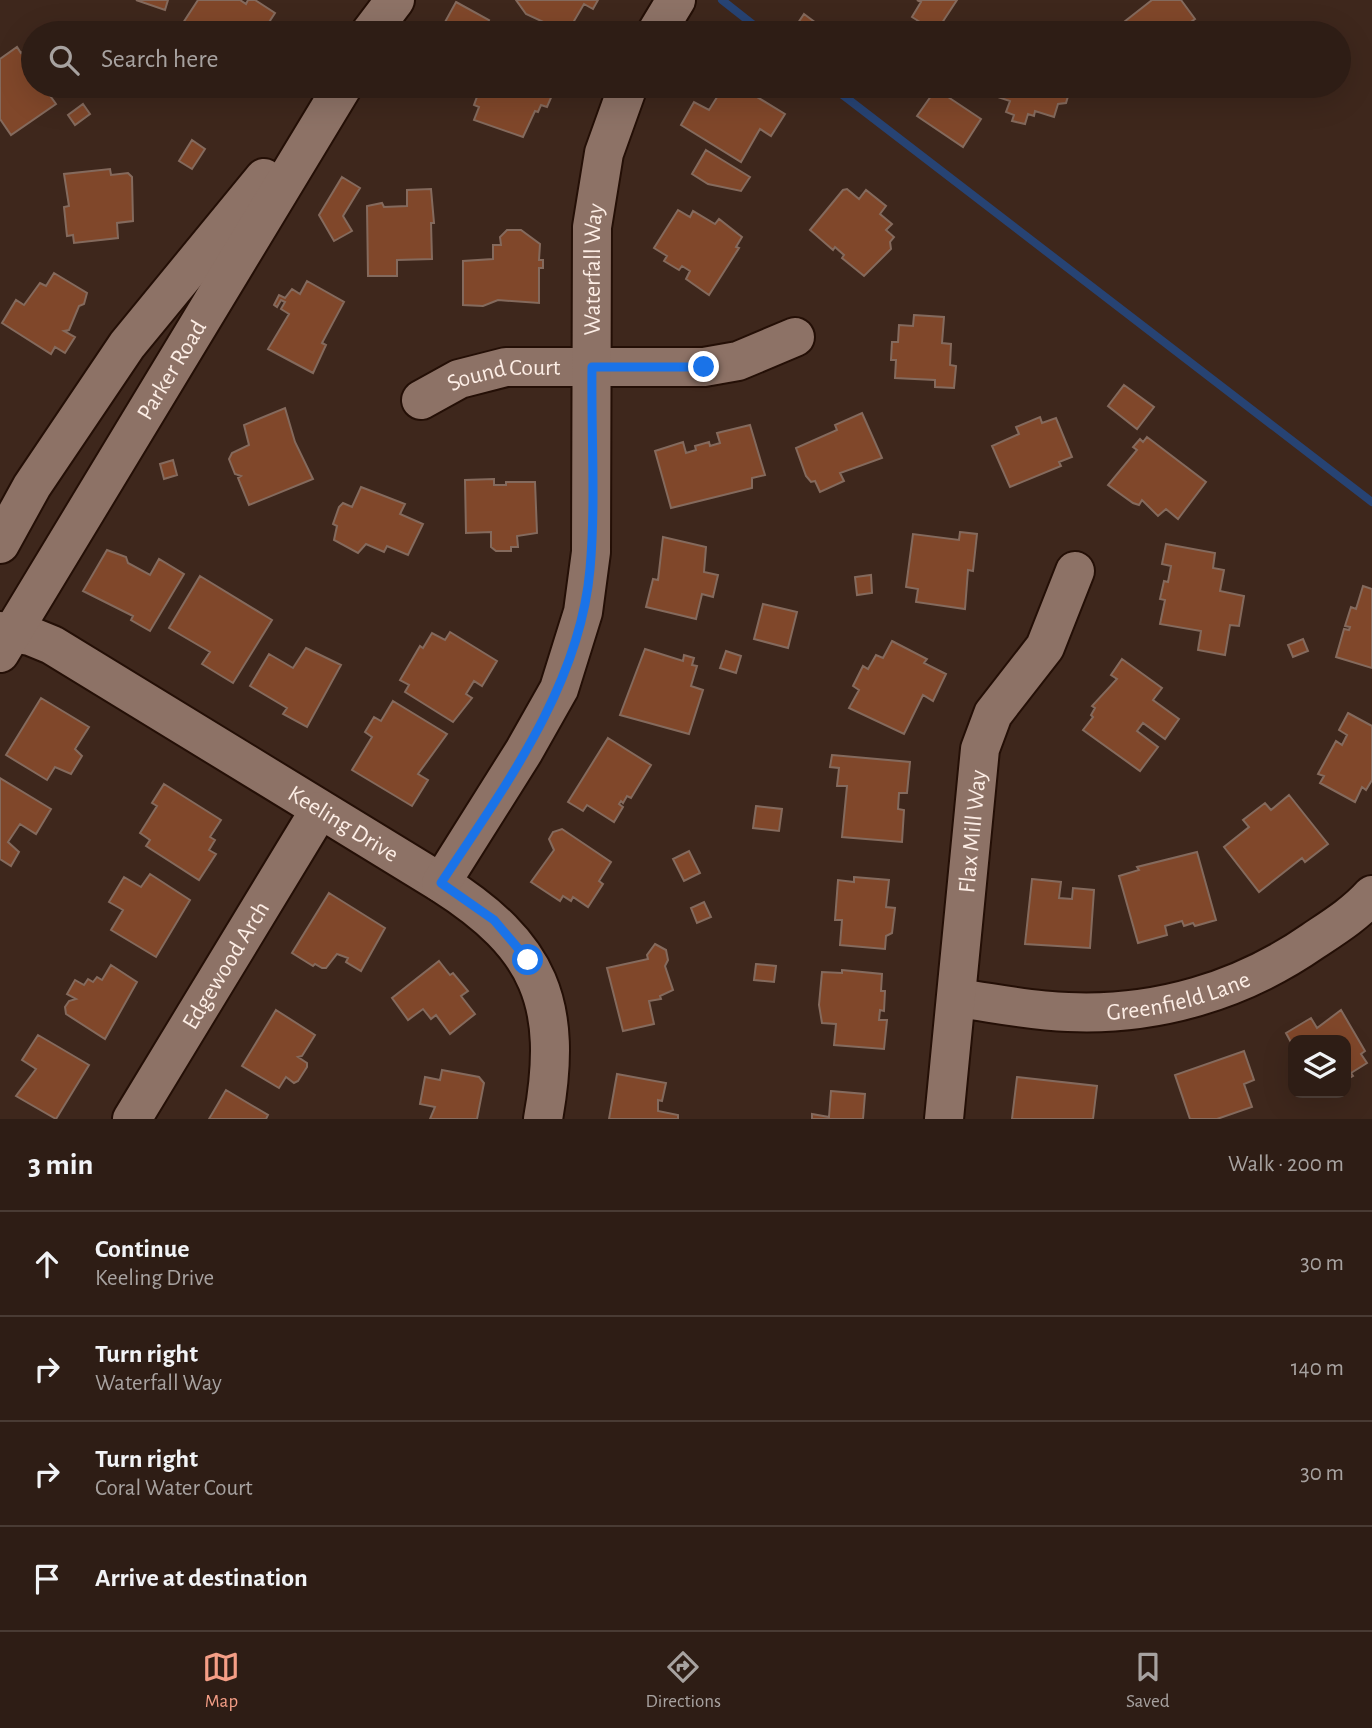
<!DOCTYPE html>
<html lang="en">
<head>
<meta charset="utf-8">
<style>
  body { margin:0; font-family:"Alegreya Sans",sans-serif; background:#3a2a22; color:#f1f3f6 }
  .controls { position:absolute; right:21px; bottom:21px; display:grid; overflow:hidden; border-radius:14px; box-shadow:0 7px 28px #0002 }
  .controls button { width:63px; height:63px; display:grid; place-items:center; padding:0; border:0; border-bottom:2px solid #493b34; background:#2e1d15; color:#f1f3f6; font:35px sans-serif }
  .stop { position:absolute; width:21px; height:21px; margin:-16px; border:5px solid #1a73e8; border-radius:50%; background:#fff }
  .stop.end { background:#1a73e8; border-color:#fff; box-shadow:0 2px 7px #0008 }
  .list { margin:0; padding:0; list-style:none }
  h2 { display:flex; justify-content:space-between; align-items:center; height:91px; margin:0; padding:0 28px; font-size:30px }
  h2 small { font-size:23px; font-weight:400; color:#a7a2a0 }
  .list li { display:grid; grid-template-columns:46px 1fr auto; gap:21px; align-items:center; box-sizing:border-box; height:105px; padding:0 28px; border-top:2px solid #493b34 }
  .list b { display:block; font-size:26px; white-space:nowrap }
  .list p { margin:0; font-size:23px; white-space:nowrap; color:#a7a2a0 }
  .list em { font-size:23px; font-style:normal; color:#a7a2a0 }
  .icon { flex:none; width:38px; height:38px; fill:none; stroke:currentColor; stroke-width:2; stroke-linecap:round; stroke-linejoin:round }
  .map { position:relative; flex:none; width:1372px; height:1119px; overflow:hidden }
  .search { position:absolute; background:#2e1d15; box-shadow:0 7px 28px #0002; left:21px; right:21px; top:21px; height:77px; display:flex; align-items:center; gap:18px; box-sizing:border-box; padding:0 24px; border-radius:38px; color:#a7a2a0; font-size:26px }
  .sheet { height:511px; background:#2e1d15 }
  nav { display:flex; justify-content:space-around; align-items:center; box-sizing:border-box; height:98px; border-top:2px solid #493b34; background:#2e1d15; font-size:19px; color:#a7a2a0 }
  nav a { display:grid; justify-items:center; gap:4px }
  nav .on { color:#f49e86 }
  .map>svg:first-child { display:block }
</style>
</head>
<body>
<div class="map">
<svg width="1372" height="1119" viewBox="0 0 1372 1119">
  <rect width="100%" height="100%" fill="#3e271c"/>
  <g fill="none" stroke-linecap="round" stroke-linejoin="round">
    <path stroke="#274373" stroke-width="8" d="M722,0L764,33
      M831,86L1372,502"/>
  </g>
  <path fill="#80472a" stroke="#846a5d" stroke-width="2" d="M136,0H168L165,10Z
    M198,0H240L246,4L248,0H255L275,13L262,33H186L188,31L181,26Z
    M516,0H598L593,9L584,4L567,33L526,14Z
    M917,0H957L936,32L912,17L921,2Z
    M1152,0H1181L1195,19L1188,24L1195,33H1110Z
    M456,2L489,20L481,33H439Z
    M804,14L820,26L815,33L798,23Z
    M33,45V86H43L56,104L11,135L0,119V59L17,47L21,53Z
    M481,86H556L547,107L541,105L538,112L535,111L523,137L474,120L479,107L474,105Z
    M724,86H739L785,114L771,136L760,129L741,162L681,125L694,102L709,110Z
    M994,86H1071L1066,103L1058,104L1054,117L1035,111L1034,116L1028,114L1025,124L1012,121L1014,115L1006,112L1010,101L992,95Z
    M936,89L981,119L963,147L917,116Z
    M83,104L90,114L75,125L68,115Z
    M192,140L205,149L192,169L179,161Z
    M706,150L750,177L741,191L708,184L692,174Z
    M110,169L111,175L128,173L132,177L133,221L117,223L118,238L74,243L73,235L67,236L64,207L69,206L64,174Z
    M342,177L360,188L343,216L352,231L334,241L319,215Z
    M431,189L434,223H431L432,259L397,260V276H368L367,206L382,203L384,207L407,206V190Z
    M847,189L859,199L866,190L886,206L880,214L892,224L886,230L894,237L890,242L891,249L864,276L842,258L844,255L835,247L833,250L810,230L843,190Z
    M678,210L690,217L693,211L715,224L719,219L742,237L736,247L739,248L709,295L686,279L690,271L682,266L679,270L664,261L667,256L654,248Z
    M507,230H521L540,244L539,260H543V268H539V303L498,300L483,306L463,305V261L493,259V245H501L500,237Z
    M54,273L87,293L84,304L79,306L69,330L64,331L75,337L65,353L55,347L51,354L2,323L16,300L24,305L40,283L46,286Z
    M307,281L344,302L322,343L326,345L313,373L268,349L289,314L281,309L285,302L281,300L277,307L274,305L279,295L285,298L292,289L300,294Z
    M914,315L944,317L942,343L951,344L950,365L956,366L954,388L935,387V380L895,378L896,360H891L892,342H898L899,325L913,326Z
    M1124,385L1154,407L1137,429L1108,406Z
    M285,408L295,442L313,479L249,505L238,478L241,476L235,474L229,459L232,453L249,445L244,425Z
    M862,413L882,458L840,473L844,481L820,492L815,481L811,482L806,476L796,448L837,430L835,425Z
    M1040,417L1042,423L1056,418L1072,457L1059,462L1061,466L1010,487L992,446L1019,434L1016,427Z
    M750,425L765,475L752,478V488L671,508L655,451L683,442L686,453L696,450L695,446L709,442L710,446L720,443L717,433Z
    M1147,437L1206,482L1178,519L1166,509L1158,516L1142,500L1139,505L1133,503L1108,485L1137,450L1133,447L1140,439L1143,442Z
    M173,460L177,475L164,479L160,464Z
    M494,479V485H506V482H535L537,533L517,536L518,547H511V551H496L491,547V532L466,533L465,480Z
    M361,487L405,504L400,514L423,524L408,555L387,546L384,552L366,544L358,553L334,540L337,526L333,524L339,507L343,503L352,507Z
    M960,532L977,534L973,571L968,570L965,609L916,602L918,589L906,587L913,534L959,540Z
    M663,537L706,547L704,572L718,575L713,597L702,594L696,619L646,607L653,579L658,580Z
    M1166,544L1215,553L1213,568L1224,570L1220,591L1244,596L1239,626L1230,625L1225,655L1198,650L1201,631L1160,624L1165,600L1160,599L1164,581L1168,582L1171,566L1162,564Z
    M107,550L126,557L128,563L150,575L159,559L184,574L150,631L131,620L133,616L83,591Z
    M871,575L872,593L857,595L855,577Z
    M200,576L272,620L233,683L202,664L210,652L169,628Z
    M1363,586L1372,589V668L1336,657L1344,629L1349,630L1350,627L1345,626L1351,607L1356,609Z
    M763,604L797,612L788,648L754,639Z
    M450,632L497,661L482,686L474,681L466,694L472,698L453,722L405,692L409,685L400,680L420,646L423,648L432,633L445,640Z
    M1303,639L1308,651L1293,657L1288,645Z
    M892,641L927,659L924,663L946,674L933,701L923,695L904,734L849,708L859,690L853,686L863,666L868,669L876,655L883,658Z
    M306,648L341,665L307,727L283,714L287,708L250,686L269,654L293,668Z
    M645,649L683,661L684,655L694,658L692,665L697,666L691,686L703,690L689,734L620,715Z
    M726,651L741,656L736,673L720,668Z
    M1122,659L1162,688L1153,700L1179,719L1165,739L1143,723L1137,731L1158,747L1140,771L1083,730L1093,717L1091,715L1095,708L1092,706L1117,679L1111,675Z
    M41,698L89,727L75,749L82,756L71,774L55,767L47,780L6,755Z
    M393,701L447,734L418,774L428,780L412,806L352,770L372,737L365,732L374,717L381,721Z
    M1348,713L1372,726V780L1366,790L1362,787L1355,802L1320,783L1324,776L1318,774L1336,741L1342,745L1347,735L1339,730Z
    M608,738L651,765L631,798L627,796L623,803L621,801L619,804L623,807L614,822L587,805L583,811L568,802Z
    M832,755L910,762L907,793H899L898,809L904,810L902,842L842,837L847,786H837L839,768L830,767Z
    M0,778L51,809L36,834L20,824L8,842L19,852L11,866L0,859Z
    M164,784L221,820L210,837L215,840L209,850L216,854L199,880L146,846L150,840L140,833L157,806L152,803Z
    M1289,795L1328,844L1305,862L1302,858L1259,892L1224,847L1249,827L1243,820L1265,803L1271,810Z
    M756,806L782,809L779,831L753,828Z
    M562,829L611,862L599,881L603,884L588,907L573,897L571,901L563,896L560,901L531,882L554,850L549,839L553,832Z
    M689,851L700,873L684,881L673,859Z
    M1197,852L1216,920L1195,926L1193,923L1184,926L1182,921L1165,926L1167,935L1138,943L1119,876L1139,870L1137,867Z
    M150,874L190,900L156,957L111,930L123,910L109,902L124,877L141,887Z
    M854,877L889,880L886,907L895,908L892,933L886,936L885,949L840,945L842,920H835L838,880L854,882Z
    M1032,879L1061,882L1059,898L1072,899L1073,888L1094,890L1090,948L1025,944Z
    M329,893L385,928L361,971L346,962L348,958L337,954L326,968H322L315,964L313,966L292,953Z
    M704,902L711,917L697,923L691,908Z
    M655,944L666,950L668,960L665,966L673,990L660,996L661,999L649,1001L654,1024L623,1031L607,968L648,959L647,955Z
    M439,961L450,975L453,973L468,991L461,996L475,1014L450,1034L436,1015L431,1019L423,1009L408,1020L392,998Z
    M756,964L776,966L774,982L754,980Z
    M111,965L137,982L105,1039L66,1014L65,1007L69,1001L76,999L67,994L75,980L84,985L88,979L93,982L97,977L102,980Z
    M842,970L882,974L881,991H885L884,1011L880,1010L879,1020H887L884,1049L834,1045L836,1024L822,1023L819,1005L822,972L842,973Z
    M276,1010L315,1035L302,1056L298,1057L307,1063V1067L298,1081L294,1083L286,1077L279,1088L242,1066Z
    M1341,1010L1365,1051L1361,1054L1367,1063L1351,1073L1353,1076L1346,1080V1040H1293V1046L1286,1033L1311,1018L1317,1028Z
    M38,1035L89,1065L56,1119L16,1096L36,1069L22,1060Z
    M1244,1051L1254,1080L1244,1084L1252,1107L1217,1119H1190L1175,1075Z
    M442,1070L479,1077L484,1083L477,1119H430L435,1107L420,1104L425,1077L440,1080Z
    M617,1074L666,1083L662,1101L658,1100V1111L678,1115V1119H609Z
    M1017,1077L1097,1086L1093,1119H1012Z
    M226,1090L268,1115L266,1119H209Z
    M831,1091L865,1094L863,1119H812V1114L829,1117Z"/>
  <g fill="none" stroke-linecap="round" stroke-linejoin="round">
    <defs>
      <g id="minor">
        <path d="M370,33L395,0"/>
        <path d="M656,33L676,0"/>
        <path id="s1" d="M421,400L459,379L506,367H704L738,361L795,337"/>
        <path d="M0,544L32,486L127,345L264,178"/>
        <path id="s2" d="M0,631L30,636L52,645L441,883C540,946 564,1003 543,1119"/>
        <path id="s3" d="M0,653L343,86"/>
        <path id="s4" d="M441,883L524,751L559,689L583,612L591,552L592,227L604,153L628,86"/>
        <path id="s5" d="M957,998C994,1003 1031,1011 1068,1012C1156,1016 1241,991 1313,941C1334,927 1355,914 1372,895"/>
        <path id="s6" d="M132,1119L319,811"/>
        <path id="s7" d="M944,1119L980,749L993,714L1045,647L1075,571"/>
      </g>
    </defs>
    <use href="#minor" stroke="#240f06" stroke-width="42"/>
    <use href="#minor" stroke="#8d7266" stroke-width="38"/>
  </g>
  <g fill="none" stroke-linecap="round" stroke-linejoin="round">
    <path stroke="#1a73e8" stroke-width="9" d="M528,960L494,920L441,883C503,789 580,686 590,569C596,503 591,434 592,367H704"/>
  </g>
  <g text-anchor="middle" stroke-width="7" stroke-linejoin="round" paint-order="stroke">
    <g font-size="24" fill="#fcede5" stroke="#331d13">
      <text dy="8" stroke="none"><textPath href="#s4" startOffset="651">Waterfall Way</textPath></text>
      <text dy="8" stroke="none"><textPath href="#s3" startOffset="331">Parker Road</textPath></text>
      <text dy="8" stroke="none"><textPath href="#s1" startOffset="89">Sound Court</textPath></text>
      <text dy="8" stroke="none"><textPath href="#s2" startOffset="396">Keeling Drive</textPath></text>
      <text dy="8" stroke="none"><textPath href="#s7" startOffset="289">Flax Mill Way</textPath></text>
      <text dy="8" stroke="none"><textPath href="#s6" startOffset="180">Edgewood Arch</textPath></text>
      <text dy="8" stroke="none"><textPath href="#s5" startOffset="224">Greenfield Lane</textPath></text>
    </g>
  </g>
</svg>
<div class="controls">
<button><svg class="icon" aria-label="layers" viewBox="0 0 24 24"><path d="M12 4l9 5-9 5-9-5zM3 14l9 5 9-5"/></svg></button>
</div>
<div class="stop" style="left:528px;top:960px"></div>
<div class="stop end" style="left:704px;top:367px"></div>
<div class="search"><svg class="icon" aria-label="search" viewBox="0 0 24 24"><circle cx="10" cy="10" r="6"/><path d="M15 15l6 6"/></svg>Search here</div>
</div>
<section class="sheet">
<h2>3 min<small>Walk · 200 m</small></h2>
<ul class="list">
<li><svg class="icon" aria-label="ahead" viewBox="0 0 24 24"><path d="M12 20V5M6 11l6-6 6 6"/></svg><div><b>Continue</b><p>Keeling Drive</p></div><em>30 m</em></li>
<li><svg class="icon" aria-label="right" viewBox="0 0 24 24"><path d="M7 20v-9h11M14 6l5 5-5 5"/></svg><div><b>Turn right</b><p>Waterfall Way</p></div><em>140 m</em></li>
<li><svg class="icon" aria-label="right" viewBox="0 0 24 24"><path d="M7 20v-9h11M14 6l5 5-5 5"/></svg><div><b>Turn right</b><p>Coral Water Court</p></div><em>30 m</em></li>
<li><svg class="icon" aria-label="arrive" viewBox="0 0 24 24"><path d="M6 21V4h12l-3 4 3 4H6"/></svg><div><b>Arrive at destination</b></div></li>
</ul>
</section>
<nav>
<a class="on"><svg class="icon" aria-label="map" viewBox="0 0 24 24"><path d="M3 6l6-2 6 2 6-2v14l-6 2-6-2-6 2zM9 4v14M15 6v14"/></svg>Map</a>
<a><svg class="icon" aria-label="directions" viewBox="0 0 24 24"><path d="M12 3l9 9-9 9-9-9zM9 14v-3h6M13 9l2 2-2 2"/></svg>Directions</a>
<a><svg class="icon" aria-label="saved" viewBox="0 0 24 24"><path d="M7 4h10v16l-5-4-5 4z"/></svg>Saved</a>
</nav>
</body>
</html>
